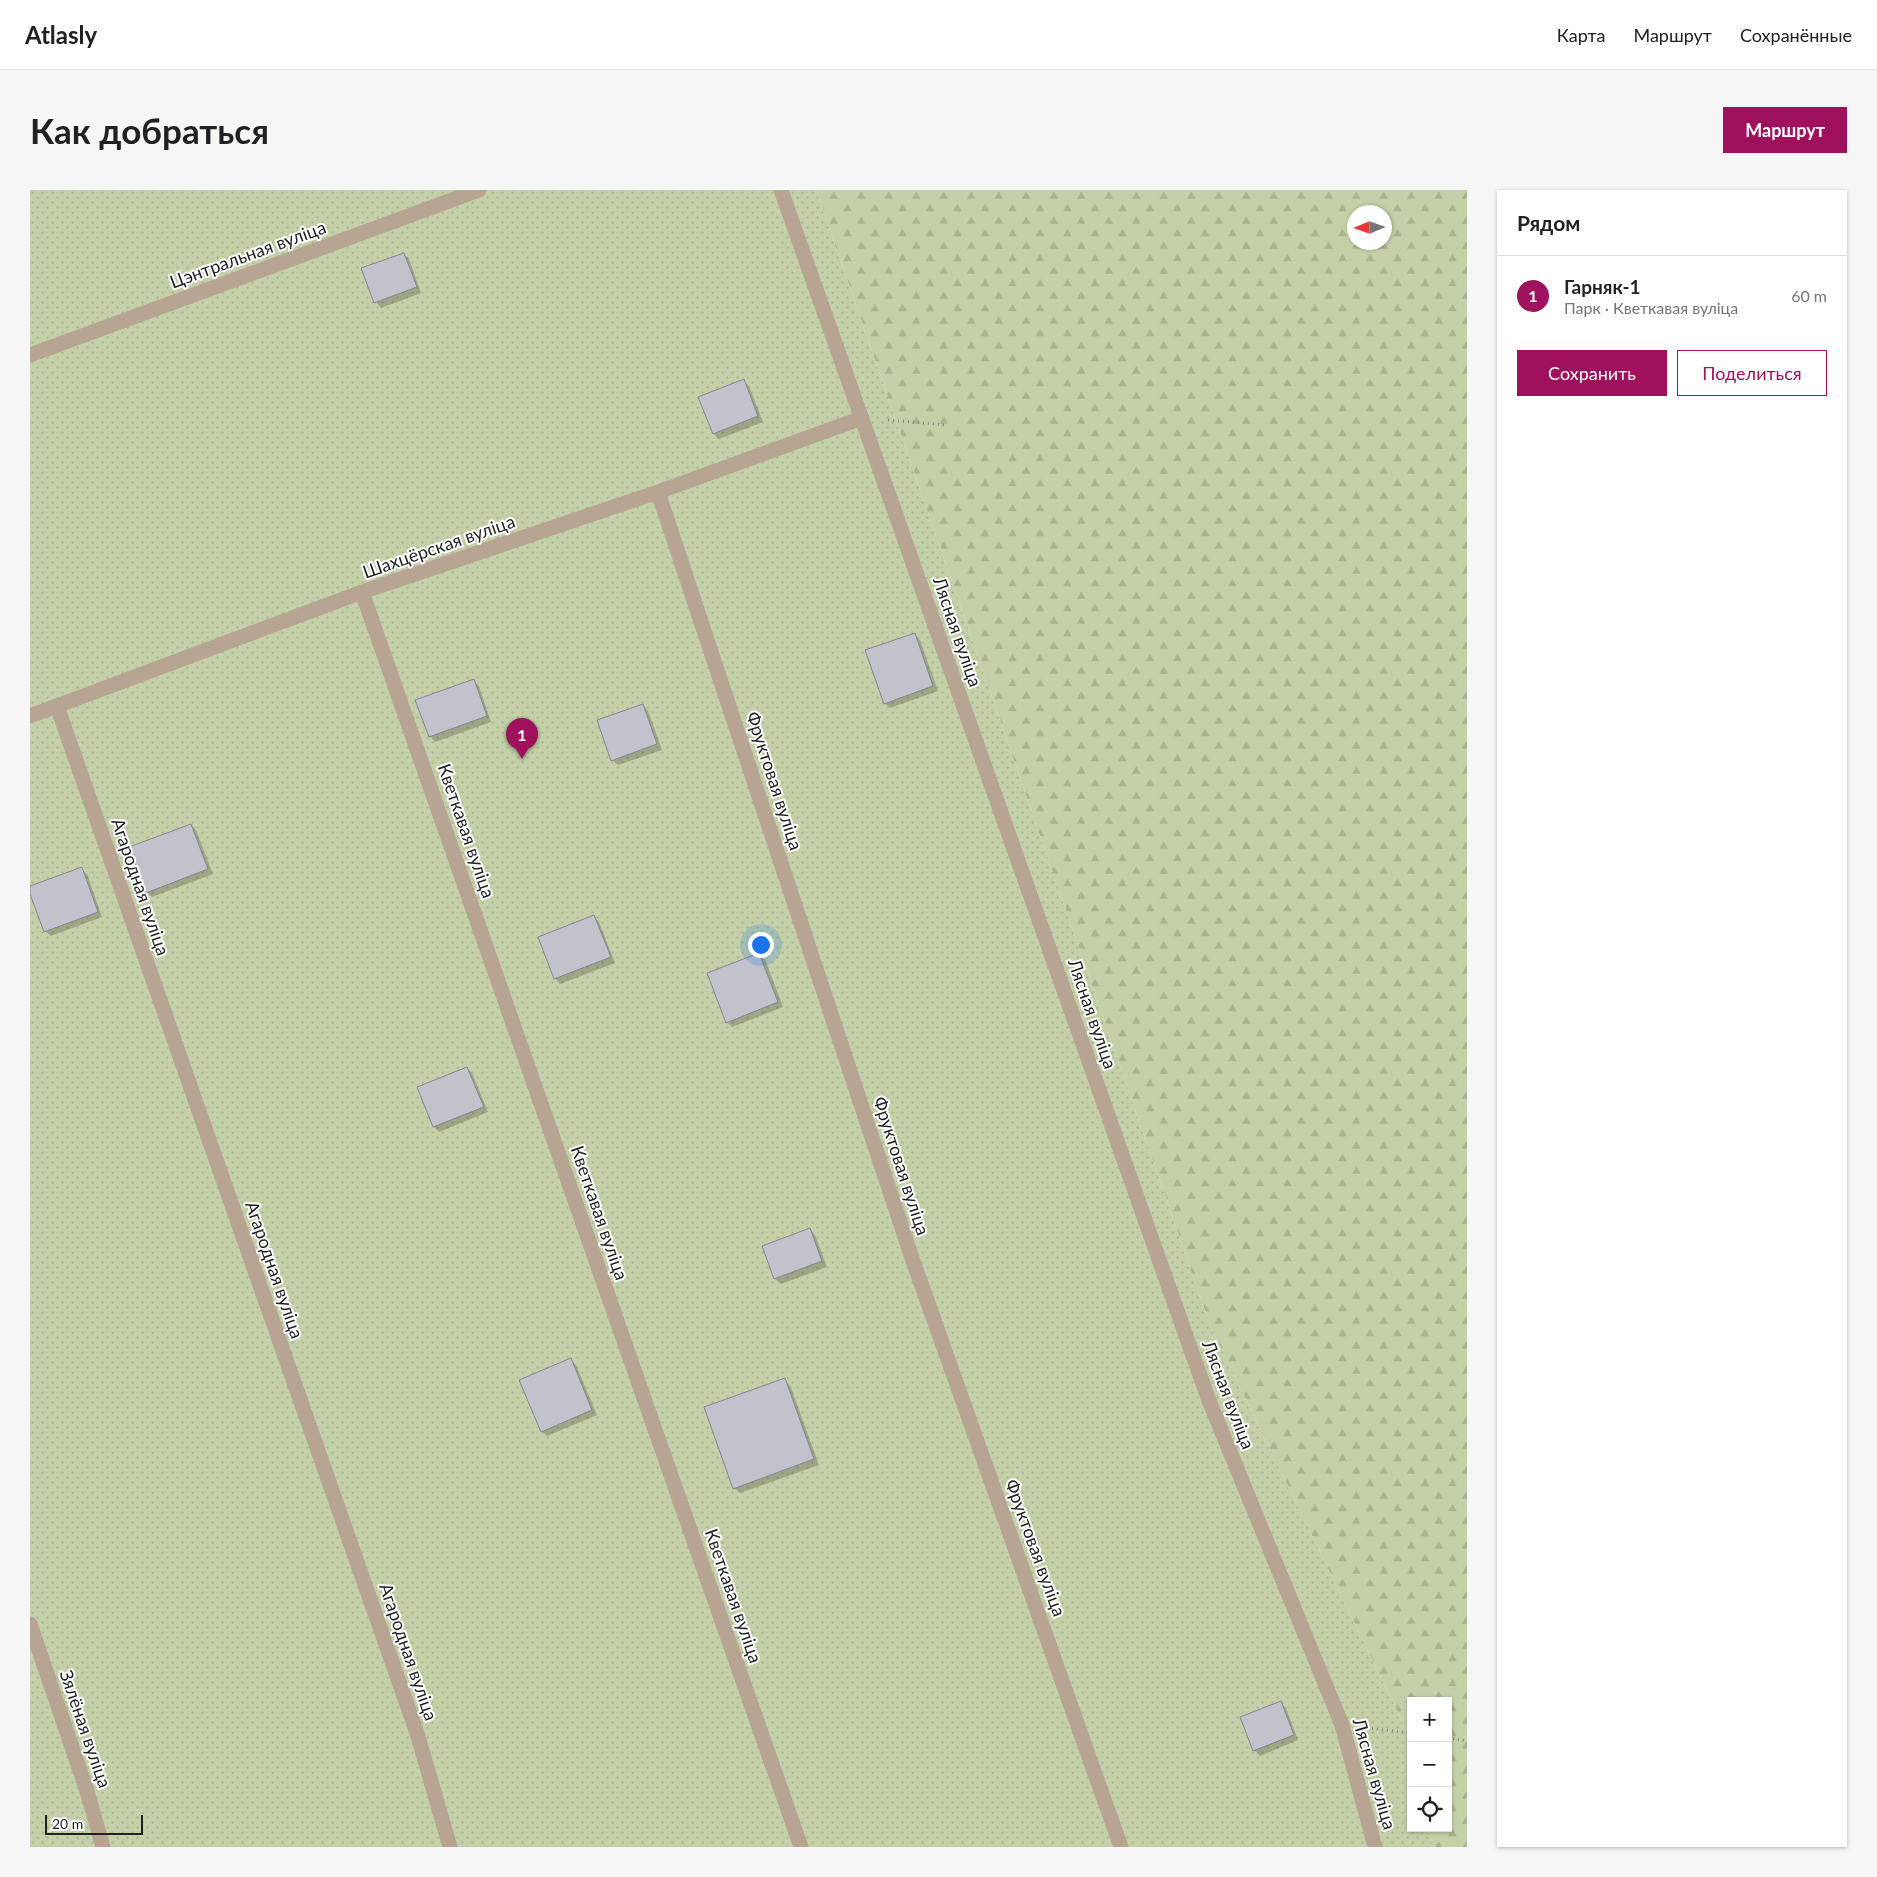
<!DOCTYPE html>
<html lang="ru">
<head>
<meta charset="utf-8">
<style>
  body { margin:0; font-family:Lato,sans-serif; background:#f6f6f6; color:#202124 }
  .controls { position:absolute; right:15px; bottom:15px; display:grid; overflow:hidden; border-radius:0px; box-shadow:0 1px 4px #0004 }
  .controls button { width:45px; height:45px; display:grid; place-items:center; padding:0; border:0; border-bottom:1px solid #e0e0e0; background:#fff; color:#202124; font:25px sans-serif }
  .compass { position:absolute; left:1317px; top:15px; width:45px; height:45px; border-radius:50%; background:#fff; box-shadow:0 1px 4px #0004; rotate:268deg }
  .scale { position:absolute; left:15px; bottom:12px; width:98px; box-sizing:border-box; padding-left:5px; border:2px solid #201f22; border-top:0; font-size:14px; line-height:18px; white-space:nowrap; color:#201f22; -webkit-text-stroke:4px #fff; paint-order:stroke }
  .you { position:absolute; left:730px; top:754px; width:18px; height:18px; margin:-12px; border:4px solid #fff; border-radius:50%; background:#1a73e8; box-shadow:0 0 0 8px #1a73e833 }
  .badge { display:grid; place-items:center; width:32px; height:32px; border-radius:50%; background:#9f115c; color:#fff; font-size:16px; font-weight:700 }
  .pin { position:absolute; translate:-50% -41px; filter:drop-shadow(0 1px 2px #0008) }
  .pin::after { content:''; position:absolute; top:26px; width:18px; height:15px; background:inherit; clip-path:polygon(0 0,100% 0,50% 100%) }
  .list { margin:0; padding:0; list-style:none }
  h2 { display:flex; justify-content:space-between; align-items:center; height:65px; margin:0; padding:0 20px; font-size:21px }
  h2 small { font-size:16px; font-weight:400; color:#757577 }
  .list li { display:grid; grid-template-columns:32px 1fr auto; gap:15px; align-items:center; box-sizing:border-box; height:80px; padding:0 20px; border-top:1px solid #e0e0e0 }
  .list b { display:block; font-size:19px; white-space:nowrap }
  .list p { margin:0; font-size:16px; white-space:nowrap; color:#757577 }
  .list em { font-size:16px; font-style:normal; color:#757577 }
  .actions { display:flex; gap:10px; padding:15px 20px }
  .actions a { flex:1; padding:11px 0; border:1px solid #9f115c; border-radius:0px; text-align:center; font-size:18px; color:#9f115c }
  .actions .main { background:#9f115c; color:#fff }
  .icon { flex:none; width:28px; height:28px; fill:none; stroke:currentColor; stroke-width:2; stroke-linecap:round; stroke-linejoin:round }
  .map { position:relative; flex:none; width:1437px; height:1657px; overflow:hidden; border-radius:0px }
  header { display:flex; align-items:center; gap:30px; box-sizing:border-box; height:70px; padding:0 25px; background:#fff; border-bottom:1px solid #e0e0e0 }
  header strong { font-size:24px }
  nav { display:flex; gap:28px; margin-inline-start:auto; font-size:18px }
  .intro { display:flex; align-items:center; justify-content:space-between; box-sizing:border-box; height:120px; padding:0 30px }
  h1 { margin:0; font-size:35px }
  .button { padding:12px 22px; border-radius:0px; background:#9f115c; color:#fff; font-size:18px; font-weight:700 }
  main { display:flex; gap:30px; padding:0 30px }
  aside { flex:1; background:#fff; border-radius:0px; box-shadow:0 1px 4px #0004 }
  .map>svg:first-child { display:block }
</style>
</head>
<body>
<header>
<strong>Atlasly</strong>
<nav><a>Карта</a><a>Маршрут</a><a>Сохранённые</a></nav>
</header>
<div class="intro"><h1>Как добраться</h1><a class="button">Маршрут</a></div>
<main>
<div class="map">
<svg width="1437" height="1657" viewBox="0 0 1437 1657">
  <defs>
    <pattern id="forest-firs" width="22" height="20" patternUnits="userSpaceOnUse" patternTransform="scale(1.25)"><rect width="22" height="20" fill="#c4d1a8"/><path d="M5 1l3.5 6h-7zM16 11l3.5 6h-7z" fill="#a8b390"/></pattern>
    <pattern id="garden-dots" width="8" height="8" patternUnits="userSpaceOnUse" patternTransform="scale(1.25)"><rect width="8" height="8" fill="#c4d1a8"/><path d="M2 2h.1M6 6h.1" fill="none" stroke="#a8b390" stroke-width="1.8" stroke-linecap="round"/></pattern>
  </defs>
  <rect width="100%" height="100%" fill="#eae6f0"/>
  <path fill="url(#forest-firs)" fill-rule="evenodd" d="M786,0H1437V1657H1403L1399,1638H1418V1511H1381V1561L1375,1537L1181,1138ZM1324,22H1354V52H1324Z"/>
  <path fill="url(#garden-dots)" d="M0,0H786L1181,1138L1375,1537L1381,1561V1638H1399L1403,1657H0Z"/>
  <path fill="#0003" d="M374,64L379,69L391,103L351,118L346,112L333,79Z
    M713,190L719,196L733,232L689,249L684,244Z
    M884,445L890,450L908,501L860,518L855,513Z
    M444,491L449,496L461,532L405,552L400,546Z
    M613,515L618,521L632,560L588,575L582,570Z
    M161,635L166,640L183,684L122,707L117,702Z
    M51,679L57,684L72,727L21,746L15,741L0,698Z
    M564,726L569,732L585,773L530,794L525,788Z
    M729,764L735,769L753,817L702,837L697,832Z
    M437,878L442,883L458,922L409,942L404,937Z
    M779,1039L785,1045L797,1077L751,1094L745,1089Z
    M540,1170L546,1175L567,1225L517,1246L512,1241Z
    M754,1190L760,1195L789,1275L710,1303L704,1298Z
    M1250,1513L1256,1518L1268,1550L1230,1566L1224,1560Z"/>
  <path fill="#c2c2cc" stroke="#86858f" d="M374,63L387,97L344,113L331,78Z
    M714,189L728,226L683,244L668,207Z
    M885,443L903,496L854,514L835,460Z
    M444,489L457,526L399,547L385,510Z
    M613,514L627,554L581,571L567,530Z
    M161,634L178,679L116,703L99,657Z
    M52,677L68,722L14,742L0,704V696Z
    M564,725L581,767L524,789L508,747Z
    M729,763L748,812L696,833L677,783Z
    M437,877L454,917L403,937L387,897Z
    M780,1038L792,1071L744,1089L732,1056Z
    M541,1168L562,1220L511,1242L489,1190Z
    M755,1188L784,1269L703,1299L674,1217Z
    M1251,1511L1264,1545L1223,1561L1210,1527Z"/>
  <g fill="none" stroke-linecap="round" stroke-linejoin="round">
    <path stroke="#828086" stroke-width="3" stroke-dasharray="1 4" stroke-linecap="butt" d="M858,230L915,235
      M1337,1538L1381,1543
      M1418,1548L1437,1551"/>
    <path stroke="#b7a493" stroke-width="15" d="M751,0L1178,1208L1312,1535L1345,1657
      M0,165L449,0
      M628,302L882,1068L1091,1657
      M332,402L771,1657
      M27,516L387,1543L420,1657
      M0,526L332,402L628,302L832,228
      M0,1434L57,1601L73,1657"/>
  </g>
  <g text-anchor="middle" stroke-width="4" stroke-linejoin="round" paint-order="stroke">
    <g font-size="18" fill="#201f22" stroke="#fff">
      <text transform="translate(218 65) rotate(-20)" y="6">Цэнтральная вуліца</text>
      <text transform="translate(409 357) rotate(-19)" y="6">Шахцёрская вуліца</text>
      <text transform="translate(927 442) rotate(71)" y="6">Лясная вуліца</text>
      <text transform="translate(744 591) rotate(72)" y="6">Фруктовая вуліца</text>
      <text transform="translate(436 641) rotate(71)" y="6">Кветкавая вуліца</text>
      <text transform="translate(110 697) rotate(71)" y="6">Агародная вуліца</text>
      <text transform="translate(1062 824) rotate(71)" y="6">Лясная вуліца</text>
      <text transform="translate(871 976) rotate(72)" y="6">Фруктовая вуліца</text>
      <text transform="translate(569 1023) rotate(71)" y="6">Кветкавая вуліца</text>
      <text transform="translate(244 1080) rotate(71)" y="6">Агародная вуліца</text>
      <text transform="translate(1198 1205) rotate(69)" y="6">Лясная вуліца</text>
      <text transform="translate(1005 1358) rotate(70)" y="6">Фруктовая вуліца</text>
      <text transform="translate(703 1406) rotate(71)" y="6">Кветкавая вуліца</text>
      <text transform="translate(378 1462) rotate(71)" y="6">Агародная вуліца</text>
      <text transform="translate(55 1539) rotate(71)" y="6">Зялёная вуліца</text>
      <text transform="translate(1344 1584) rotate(74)" y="6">Лясная вуліца</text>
    </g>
  </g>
</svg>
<div class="controls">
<button>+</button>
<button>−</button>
<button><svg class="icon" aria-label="locate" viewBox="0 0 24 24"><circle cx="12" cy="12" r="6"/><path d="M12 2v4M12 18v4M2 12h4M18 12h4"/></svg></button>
</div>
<svg class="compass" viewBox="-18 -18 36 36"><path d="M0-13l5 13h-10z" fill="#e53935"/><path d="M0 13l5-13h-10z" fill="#757577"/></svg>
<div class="scale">20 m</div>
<div class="you"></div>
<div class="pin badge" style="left:492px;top:569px">1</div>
</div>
<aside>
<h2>Рядом<small></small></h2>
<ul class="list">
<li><span class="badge">1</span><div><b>Гарняк-1</b><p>Парк · Кветкавая вуліца</p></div><em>60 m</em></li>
</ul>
<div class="actions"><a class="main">Сохранить</a><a>Поделиться</a></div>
</aside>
</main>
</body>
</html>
